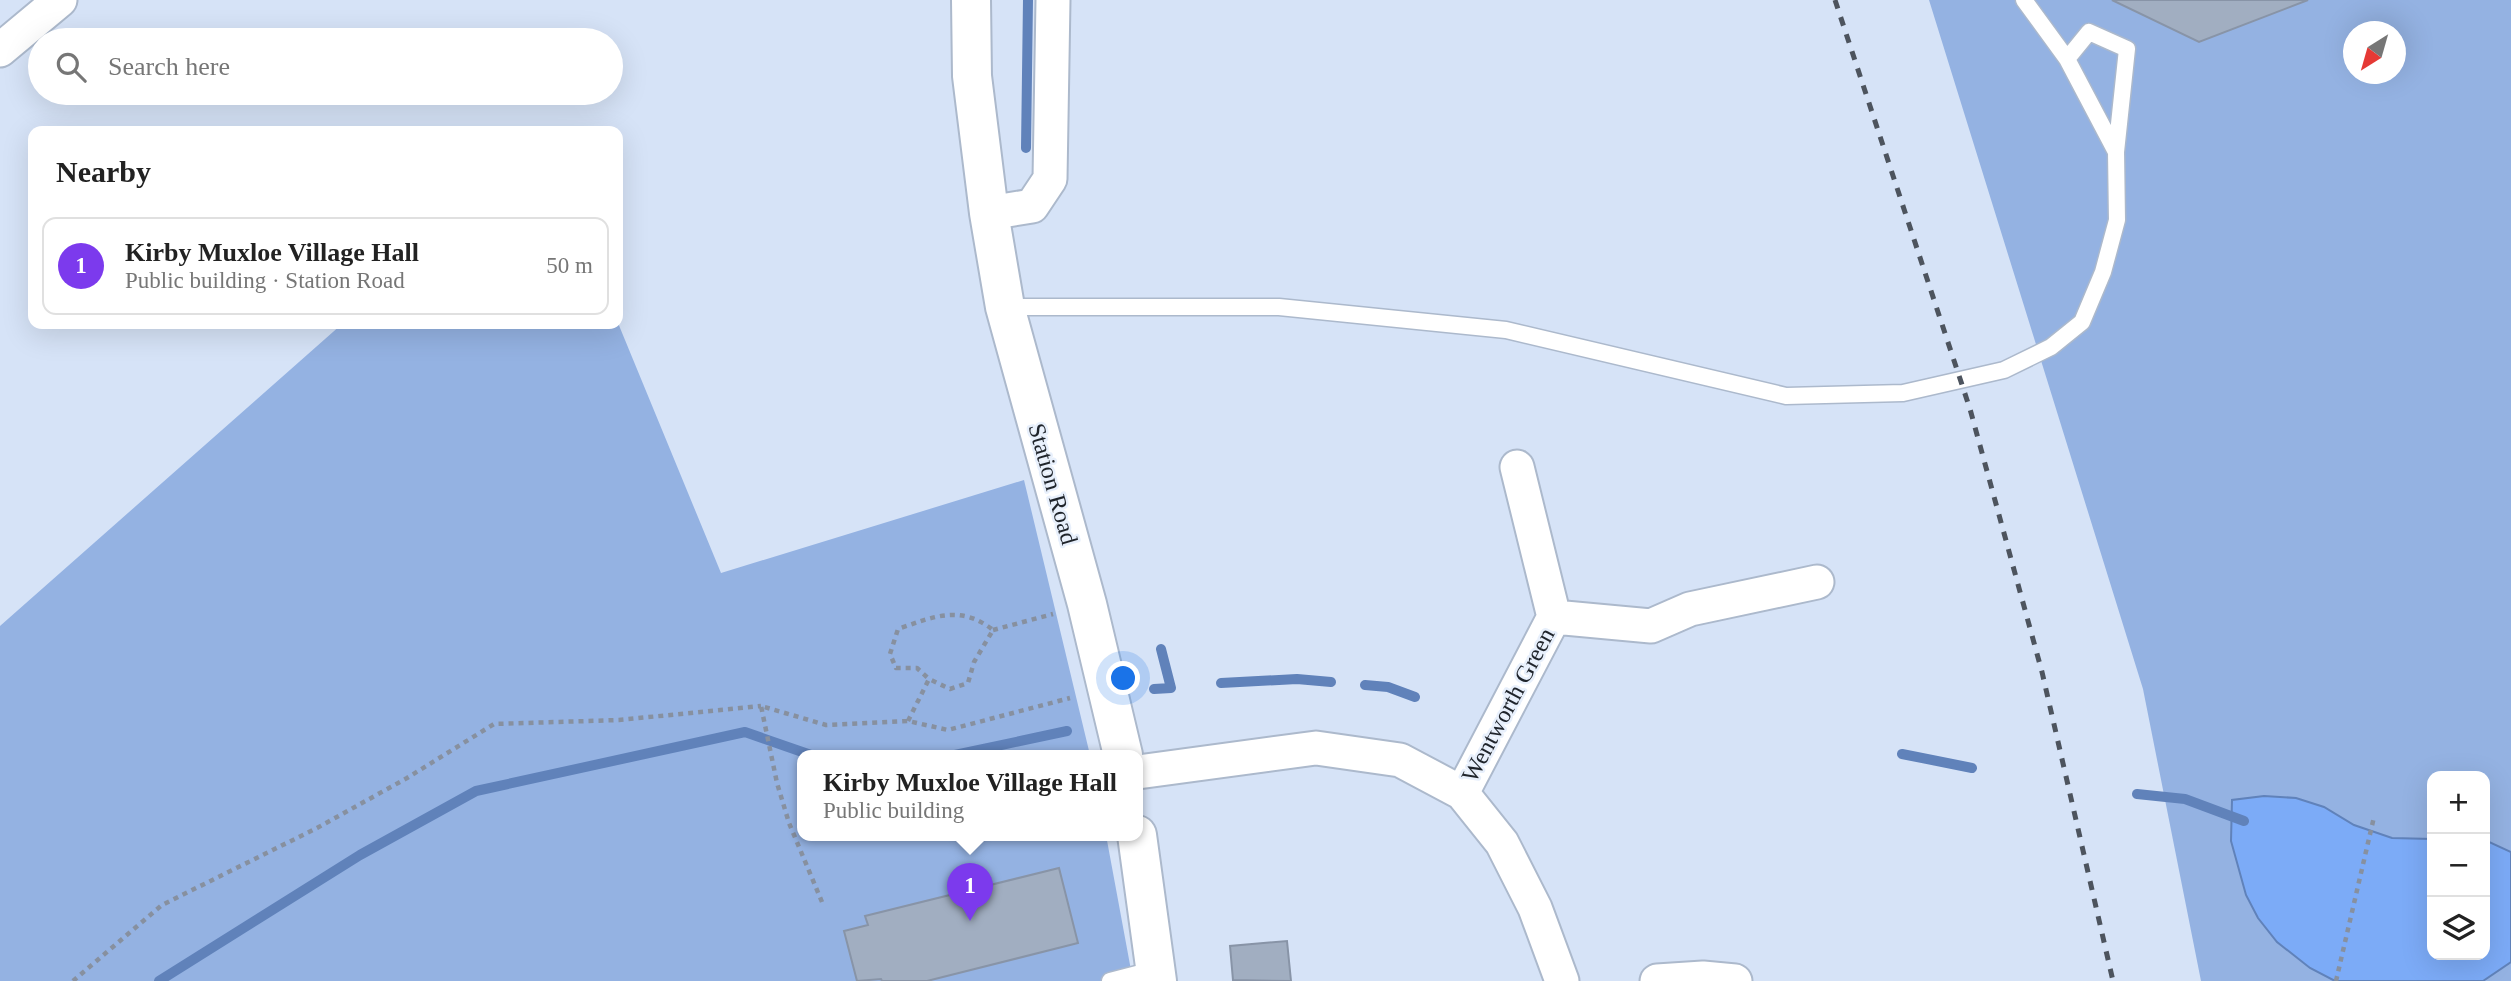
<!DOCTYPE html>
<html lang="en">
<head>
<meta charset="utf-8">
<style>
  body { margin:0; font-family:"Times New Roman",serif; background:#f2f2f2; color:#222 }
  .controls { position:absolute; right:21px; bottom:21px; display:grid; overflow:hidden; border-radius:14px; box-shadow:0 7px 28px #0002 }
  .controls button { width:63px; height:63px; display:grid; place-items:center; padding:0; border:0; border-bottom:2px solid #e0e0e0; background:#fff; color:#222; font:35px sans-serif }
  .compass { position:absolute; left:2343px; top:21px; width:63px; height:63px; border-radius:50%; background:#fff; box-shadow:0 7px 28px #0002; rotate:217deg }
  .you { position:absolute; left:1124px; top:679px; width:24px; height:24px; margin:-18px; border:5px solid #fff; border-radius:50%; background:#1a73e8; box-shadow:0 0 0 10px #1a73e833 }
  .badge { display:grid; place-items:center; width:46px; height:46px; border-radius:50%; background:#7c3aed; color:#fff; font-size:23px; font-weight:700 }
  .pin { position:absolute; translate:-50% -58px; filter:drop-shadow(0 2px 4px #0008) }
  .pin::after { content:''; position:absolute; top:37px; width:24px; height:21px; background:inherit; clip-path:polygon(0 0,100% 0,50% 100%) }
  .popup { position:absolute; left:797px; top:750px; width:346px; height:91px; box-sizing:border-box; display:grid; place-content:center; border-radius:14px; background:#fff; filter:drop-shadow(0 2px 5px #0005); font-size:23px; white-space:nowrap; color:#767676 }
  .popup b { font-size:26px; color:#222 }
  .popup::after { content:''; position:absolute; left:50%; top:100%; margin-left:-14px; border:14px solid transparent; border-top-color:#fff }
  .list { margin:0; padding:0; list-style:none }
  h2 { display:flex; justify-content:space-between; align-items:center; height:91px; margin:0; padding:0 28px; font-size:30px }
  h2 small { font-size:23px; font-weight:400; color:#767676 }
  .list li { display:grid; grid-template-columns:46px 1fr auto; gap:21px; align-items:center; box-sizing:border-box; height:98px; margin:0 14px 14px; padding:0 14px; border:2px solid #e0e0e0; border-radius:14px }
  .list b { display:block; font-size:26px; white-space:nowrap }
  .list p { margin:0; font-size:23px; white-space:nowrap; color:#767676 }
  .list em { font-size:23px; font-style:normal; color:#767676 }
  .icon { flex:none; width:38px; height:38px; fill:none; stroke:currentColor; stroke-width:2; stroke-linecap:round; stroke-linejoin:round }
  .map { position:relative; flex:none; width:2511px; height:981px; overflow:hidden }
  .search { position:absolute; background:#fff; box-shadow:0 7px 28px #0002; left:28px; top:28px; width:595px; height:77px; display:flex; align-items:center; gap:18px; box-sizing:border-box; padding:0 24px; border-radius:38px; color:#767676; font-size:26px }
  .panel { position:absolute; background:#fff; box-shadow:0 7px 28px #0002; left:28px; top:126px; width:595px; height:203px; border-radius:14px }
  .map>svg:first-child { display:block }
</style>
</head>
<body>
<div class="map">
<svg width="2511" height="981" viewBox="0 0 2511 981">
  <rect width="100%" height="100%" fill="#d6e3f7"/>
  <path fill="#94b2e2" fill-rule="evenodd" d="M1929,0H2511V981H2201L2143,689ZM2354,32H2396V74H2354ZM2432,776H2485V955H2432Z
    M618,323L721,573L1024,480L1090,755H802V835H1106L1133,981H0V626L342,324Z"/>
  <path fill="#7cabf7" stroke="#6082ba" stroke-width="2" d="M2264,796L2296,798L2324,807L2354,825L2392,838L2432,839V955H2485V840L2511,852V962L2483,981H2335L2310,968L2277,942L2258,918L2246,895L2231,841L2232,800Z"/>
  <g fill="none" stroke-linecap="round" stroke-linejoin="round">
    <path stroke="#6082ba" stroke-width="10" d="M1026,148L1028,0
      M1221,683L1297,679L1331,682
      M1365,685L1388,687L1415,697
      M1154,689L1171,688L1161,649
      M1902,754L1972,768
      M955,755L1067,731
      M2137,794L2185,799L2244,821
      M159,981L360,855L476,791L745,732L811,755"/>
  </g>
  <path fill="#a1aec1" stroke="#8894a7" stroke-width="2" d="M2112,0H2308L2199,42Z
    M1059,868L1078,943L927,981H882L881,979L857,981L844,931L868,925L865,916Z
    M1287,941L1291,981L1233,980L1230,946Z"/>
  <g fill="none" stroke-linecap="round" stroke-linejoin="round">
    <defs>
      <path id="service" d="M2024,0L2067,59
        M1005,307H1279L1506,330L1786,396L1903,393L2004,370L2051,347L2082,322L2103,272L2117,220L2116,152L2067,59L2089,32L2127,49L2116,152
        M1110,981L1156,969"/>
      <path id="minor" d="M0,50L60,0
        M989,213L1032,206L1050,179L1053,0
        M1517,467L1554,617
        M1138,772L1316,748L1400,760L1462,793L1502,843L1535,908L1562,981
        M1462,793L1554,617L1651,626L1690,609L1817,582
        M1657,981L1703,978L1735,981"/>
      <path id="tertiary" d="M971,0L972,76L989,213L1005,307L1087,604L1123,755
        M1137,835L1157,981"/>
    </defs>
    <use href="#service" stroke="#acb9cc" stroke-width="19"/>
    <use href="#minor" stroke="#acb9cc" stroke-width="37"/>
    <use href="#tertiary" stroke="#acb9cc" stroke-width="42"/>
    <path stroke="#87909f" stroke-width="4.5" stroke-dasharray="5 5" stroke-linecap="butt" d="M993,630L1053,614
      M908,721L929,679L950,689L968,683L974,662L993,630C960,604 933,617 898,629L890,654L896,668H917L929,679
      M822,902L789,823L777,783L761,706L826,725L908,721L948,730L1070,698
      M73,981L162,905L317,828L407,778L494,724L619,720L761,706
      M2336,981L2374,817"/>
    <use href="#service" stroke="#fff" stroke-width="16"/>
    <use href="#minor" stroke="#fff" stroke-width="33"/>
    <use href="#tertiary" stroke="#fff" stroke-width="38"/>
    <path stroke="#4d545e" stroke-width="5" stroke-dasharray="9 9" stroke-linecap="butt" d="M1835,0L1970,409L2042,672L2113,981"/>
  </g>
  <g text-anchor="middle" stroke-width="5" stroke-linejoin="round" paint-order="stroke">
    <g font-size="24" fill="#1f242b" stroke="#e8f0fc">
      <text transform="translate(1053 484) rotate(74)" y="8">Station Road</text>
      <text transform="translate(1508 705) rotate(-62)" y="8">Wentworth Green</text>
    </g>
  </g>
</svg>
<div class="controls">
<button>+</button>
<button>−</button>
<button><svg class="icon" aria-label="layers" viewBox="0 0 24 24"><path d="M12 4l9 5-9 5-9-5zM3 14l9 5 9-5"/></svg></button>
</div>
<svg class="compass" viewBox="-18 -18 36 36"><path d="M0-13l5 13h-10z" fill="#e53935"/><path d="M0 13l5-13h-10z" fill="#767676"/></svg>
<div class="you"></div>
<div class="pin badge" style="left:970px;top:921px">1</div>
<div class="popup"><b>Kirby Muxloe Village Hall</b>Public building</div>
<div class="search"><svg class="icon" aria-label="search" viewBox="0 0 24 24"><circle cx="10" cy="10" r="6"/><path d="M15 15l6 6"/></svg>Search here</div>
<section class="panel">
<h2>Nearby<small></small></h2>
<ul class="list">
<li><span class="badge">1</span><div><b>Kirby Muxloe Village Hall</b><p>Public building · Station Road</p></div><em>50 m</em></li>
</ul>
</section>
</div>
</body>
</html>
